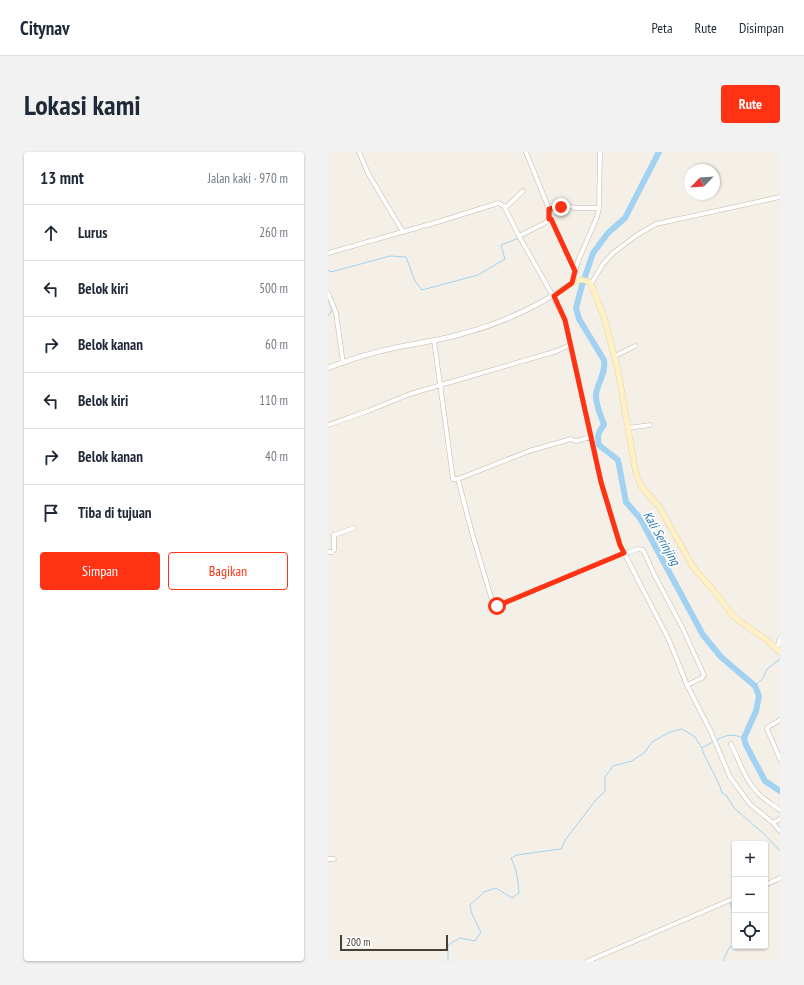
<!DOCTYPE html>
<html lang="id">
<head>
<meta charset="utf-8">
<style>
  body { margin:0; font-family:"PT Sans Narrow",sans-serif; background:#f2f2f3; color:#1f2937 }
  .controls { position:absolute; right:12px; bottom:12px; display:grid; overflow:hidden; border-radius:4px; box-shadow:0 1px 3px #0004 }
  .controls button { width:36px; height:36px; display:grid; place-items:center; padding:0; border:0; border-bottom:1px solid #e0e1e3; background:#fff; color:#1f2937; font:20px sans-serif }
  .compass { position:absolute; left:356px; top:12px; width:36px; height:36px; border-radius:50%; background:#fff; box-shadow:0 1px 3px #0004; rotate:245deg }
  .scale { position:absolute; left:12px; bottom:10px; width:108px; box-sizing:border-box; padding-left:4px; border:2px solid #474036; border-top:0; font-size:11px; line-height:14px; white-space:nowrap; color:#474036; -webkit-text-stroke:3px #fff; paint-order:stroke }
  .stop { position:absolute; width:12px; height:12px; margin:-9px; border:3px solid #ff3313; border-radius:50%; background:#fff }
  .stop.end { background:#ff3313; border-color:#fff; box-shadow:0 1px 4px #0008 }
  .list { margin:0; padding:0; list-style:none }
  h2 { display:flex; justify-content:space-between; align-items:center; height:52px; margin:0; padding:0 16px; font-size:17px }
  h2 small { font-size:13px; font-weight:400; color:#747a83 }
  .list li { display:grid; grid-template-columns:26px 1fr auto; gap:12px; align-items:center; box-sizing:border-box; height:56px; padding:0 16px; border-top:1px solid #e0e1e3 }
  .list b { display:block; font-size:15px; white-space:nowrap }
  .list em { font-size:13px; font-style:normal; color:#747a83 }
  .actions { display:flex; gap:8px; padding:12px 16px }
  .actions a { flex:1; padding:9px 0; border:1px solid #ff3313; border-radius:4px; text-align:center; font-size:14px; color:#ff3313 }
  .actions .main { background:#ff3313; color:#fff }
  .icon { flex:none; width:22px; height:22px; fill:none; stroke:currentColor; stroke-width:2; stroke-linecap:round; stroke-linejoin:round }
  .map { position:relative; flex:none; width:452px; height:809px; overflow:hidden; border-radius:4px }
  header { display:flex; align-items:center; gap:24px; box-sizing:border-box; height:56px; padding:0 20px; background:#fff; border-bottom:1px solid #e0e1e3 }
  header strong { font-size:19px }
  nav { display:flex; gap:22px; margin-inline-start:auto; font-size:14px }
  .intro { display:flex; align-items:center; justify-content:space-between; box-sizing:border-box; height:96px; padding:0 24px }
  h1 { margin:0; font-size:28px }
  .button { padding:10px 18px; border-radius:4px; background:#ff3313; color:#fff; font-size:14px; font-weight:700 }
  main { display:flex; gap:24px; padding:0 24px }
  aside { flex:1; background:#fff; border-radius:4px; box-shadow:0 1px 3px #0004 }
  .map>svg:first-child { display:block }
</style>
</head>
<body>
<header>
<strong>Citynav</strong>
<nav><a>Peta</a><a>Rute</a><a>Disimpan</a></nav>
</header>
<div class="intro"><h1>Lokasi kami</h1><a class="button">Rute</a></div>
<main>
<aside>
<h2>13 mnt<small>Jalan kaki · 970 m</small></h2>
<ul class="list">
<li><svg class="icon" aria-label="ahead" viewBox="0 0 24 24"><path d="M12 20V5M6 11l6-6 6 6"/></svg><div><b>Lurus</b></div><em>260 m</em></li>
<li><svg class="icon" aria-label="left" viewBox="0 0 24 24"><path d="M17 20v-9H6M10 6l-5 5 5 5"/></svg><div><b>Belok kiri</b></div><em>500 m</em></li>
<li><svg class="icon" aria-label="right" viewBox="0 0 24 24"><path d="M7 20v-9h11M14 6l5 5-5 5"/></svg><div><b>Belok kanan</b></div><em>60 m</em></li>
<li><svg class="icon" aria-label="left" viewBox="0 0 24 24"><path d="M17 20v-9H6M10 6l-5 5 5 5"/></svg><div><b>Belok kiri</b></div><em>110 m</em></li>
<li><svg class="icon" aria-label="right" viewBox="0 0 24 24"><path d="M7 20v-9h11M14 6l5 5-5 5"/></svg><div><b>Belok kanan</b></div><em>40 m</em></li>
<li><svg class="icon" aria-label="arrive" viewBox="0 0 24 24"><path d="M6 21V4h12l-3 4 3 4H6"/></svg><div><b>Tiba di tujuan</b></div></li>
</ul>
<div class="actions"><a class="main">Simpan</a><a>Bagikan</a></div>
</aside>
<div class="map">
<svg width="452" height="809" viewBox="0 0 452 809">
  <rect width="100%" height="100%" fill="#f4f0e7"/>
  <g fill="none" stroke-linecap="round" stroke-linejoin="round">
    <path stroke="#a2d2f2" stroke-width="1" d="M0,118L3,120L62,104L78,105L87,129L94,138L150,123L177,107L173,93L191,86
      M0,147L4,158L0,164
      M427,534L435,526L439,517L452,507
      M389,588C399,582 405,582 416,586
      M374,597C379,612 390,625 394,641L398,643L406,656L436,682L452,699
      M437,736L450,729
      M407,749L402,751L407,764
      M120,809V793L132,786L147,789L153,780L144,762L142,753L156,740L168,736L184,746L191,741C190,728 189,718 183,706L189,703L233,697L238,687L267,649L277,639V625L285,614L304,609L317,600L324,590L342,580L354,577L366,584L374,596L386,589
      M395,809L401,796L407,792"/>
    <path stroke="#a2d2f2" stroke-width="6" d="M331,0L297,66L280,81L265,101L254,133L248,156L251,167L276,208C278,221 270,230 268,242C267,252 273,263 276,273C270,280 269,284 271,293L290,308L298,350L312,366L375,483L393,505L427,534L431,544L428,559L416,586L418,593L437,629L452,639"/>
    <defs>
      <path id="minor" d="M31,0L41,23L75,80
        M198,0L221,57V67H223L247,119
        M177,56L195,39
        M221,57L242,54L247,56H271
        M191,84L217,71L221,67
        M0,101L113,69L164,53L170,51L176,54L191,84L225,144L237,168L273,330L292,393L341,488L359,533L383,580L402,625L422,652L445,671L452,679
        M244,131L250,109L269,65L271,56L272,0
        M263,132L275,112L285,101L309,83L328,72L452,45
        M0,141L8,161L15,211
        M106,188L125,327H130L201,299L243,287L248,289L263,285
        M287,204L307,194
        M0,273L40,259L82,242L229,199L242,193
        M300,276L322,273
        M130,327L144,381L163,445L169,454L281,407L310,397L315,398L327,424L354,475L376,523L374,526L359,533
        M0,400H4L6,398V383L26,376
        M449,496L452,487
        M452,568L440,575L439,577L452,607
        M403,592C411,608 417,628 430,641C436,648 444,652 452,658
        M445,671L452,667
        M0,707H6
        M437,733L452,726
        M260,809L407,746"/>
      <path id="tertiary" d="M0,216C23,207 46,200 70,195C91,191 113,188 133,182C172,172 211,154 244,131"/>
      <path id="secondary" d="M244,131C251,127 257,126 263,132L276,165L290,218L306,311L309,324L313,334L332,356L365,415L387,440L406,465L440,489L452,500"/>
    </defs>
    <use href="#minor" stroke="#c0b8a9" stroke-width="5"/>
    <use href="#tertiary" stroke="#c0b8a9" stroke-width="5.5"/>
    <use href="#secondary" stroke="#d5c496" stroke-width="6"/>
    <use href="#minor" stroke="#fff" stroke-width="4"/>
    <use href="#tertiary" stroke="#fff" stroke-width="4.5"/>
    <use href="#secondary" stroke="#fff0c6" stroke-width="5.5"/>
  </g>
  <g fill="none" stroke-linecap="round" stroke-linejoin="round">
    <path stroke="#ff3313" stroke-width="5" d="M169,454L296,401L292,393L273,330L237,168L226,144L244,131L247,119L223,67H221V57L233,55"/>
  </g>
  <g text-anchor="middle" stroke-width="3.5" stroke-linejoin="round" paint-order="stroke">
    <g font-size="13" font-style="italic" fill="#2b79ae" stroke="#fff">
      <text transform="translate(334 386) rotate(60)" y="5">Kali Serinjing</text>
    </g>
  </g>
</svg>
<div class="controls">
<button>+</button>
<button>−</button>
<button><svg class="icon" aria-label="locate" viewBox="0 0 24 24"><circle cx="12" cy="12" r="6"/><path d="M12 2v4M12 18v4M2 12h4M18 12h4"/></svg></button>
</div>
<svg class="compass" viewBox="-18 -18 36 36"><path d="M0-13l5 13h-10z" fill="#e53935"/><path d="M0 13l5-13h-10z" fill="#747a83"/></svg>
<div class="scale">200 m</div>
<div class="stop" style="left:169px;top:454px"></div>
<div class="stop end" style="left:233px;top:55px"></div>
</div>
</main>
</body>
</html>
